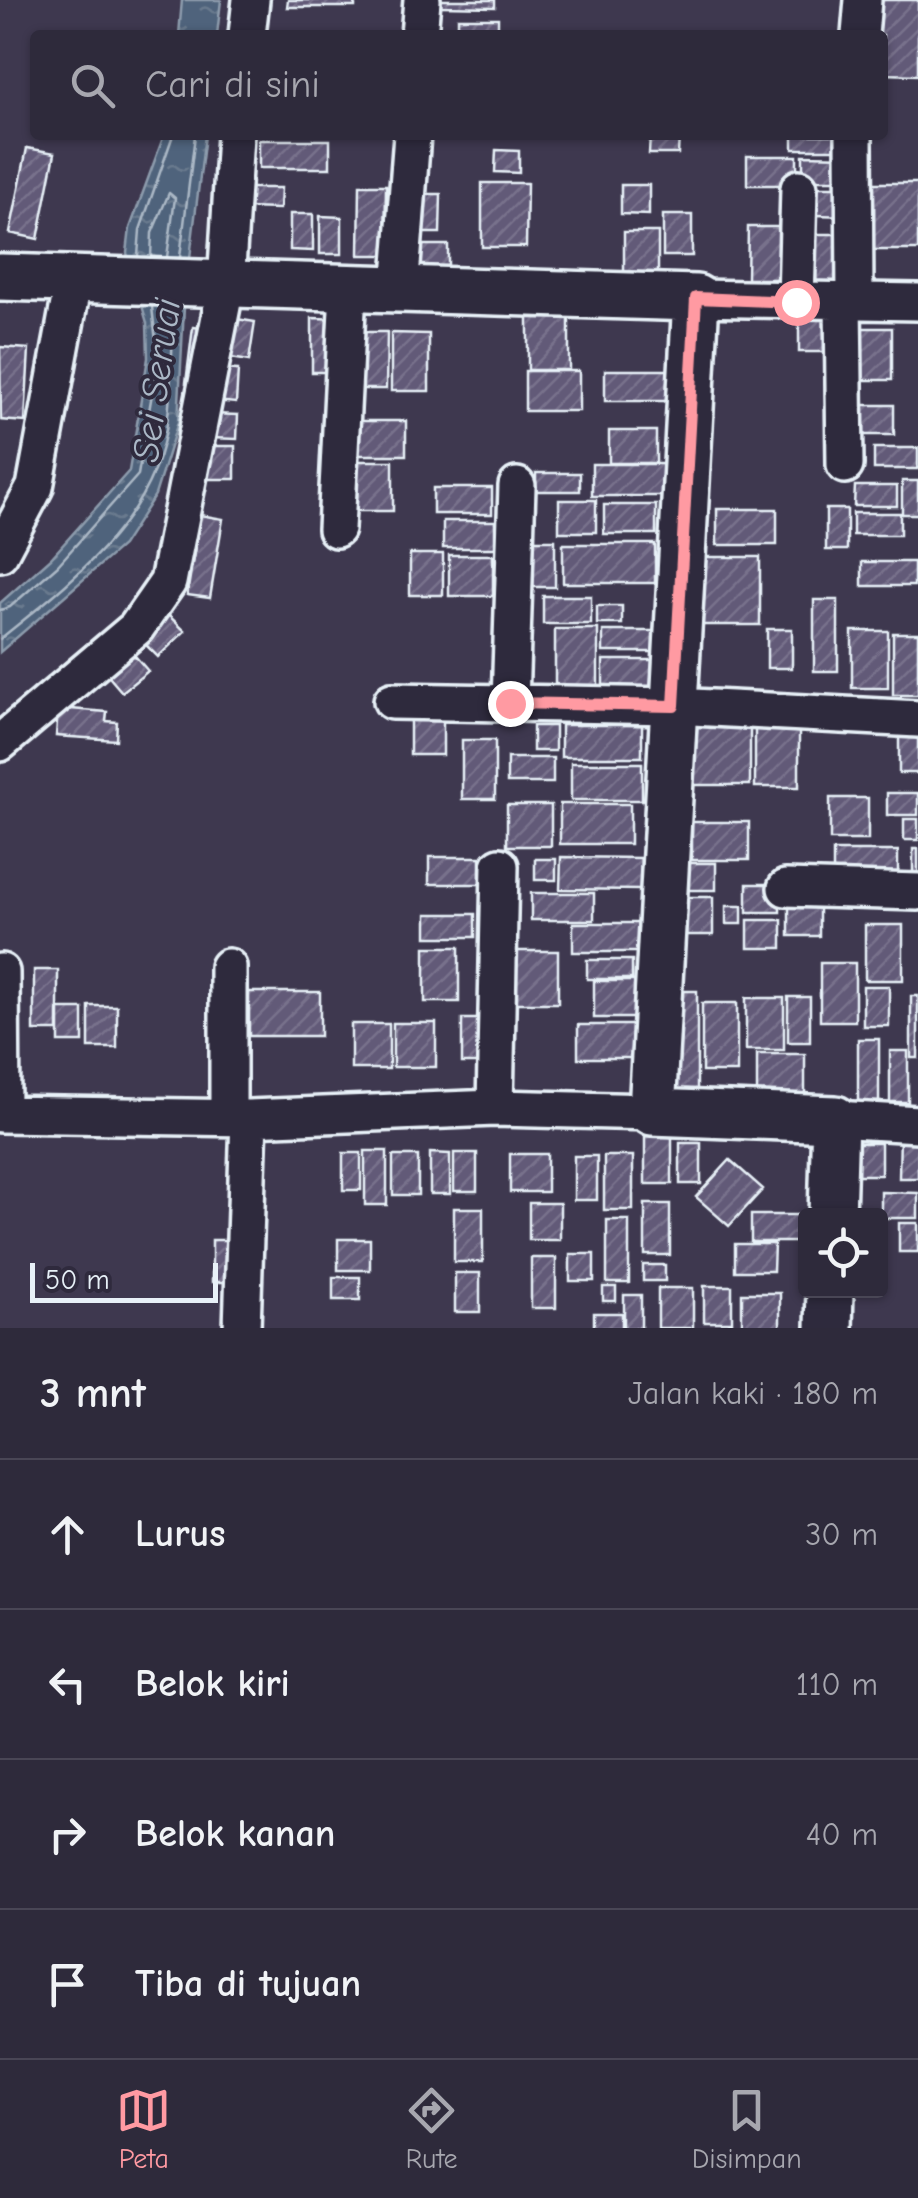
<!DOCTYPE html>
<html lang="id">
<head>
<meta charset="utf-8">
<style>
  body { margin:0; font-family:"Comic Neue",sans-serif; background:#363242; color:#f1f3f6 }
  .controls { position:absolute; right:30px; bottom:30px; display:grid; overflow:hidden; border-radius:10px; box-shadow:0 2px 8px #0004 }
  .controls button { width:90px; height:90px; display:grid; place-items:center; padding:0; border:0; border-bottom:2px solid #494655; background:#2e2a3b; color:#f1f3f6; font:50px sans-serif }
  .scale { position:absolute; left:30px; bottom:25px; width:188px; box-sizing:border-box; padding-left:10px; border:5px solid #e8f1f8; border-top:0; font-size:28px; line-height:35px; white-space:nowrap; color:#e8f1f8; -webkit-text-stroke:8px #2f2a3d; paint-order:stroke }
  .stop { position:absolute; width:30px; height:30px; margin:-22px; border:8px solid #ff9aa2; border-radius:50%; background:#fff }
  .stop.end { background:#ff9aa2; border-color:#fff; box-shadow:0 2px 10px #0008 }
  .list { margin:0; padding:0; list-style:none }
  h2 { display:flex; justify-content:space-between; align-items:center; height:130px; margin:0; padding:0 40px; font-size:42px }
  h2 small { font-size:32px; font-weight:400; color:#a7a7af }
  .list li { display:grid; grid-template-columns:65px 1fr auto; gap:30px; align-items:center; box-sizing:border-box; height:150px; padding:0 40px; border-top:2px solid #494655 }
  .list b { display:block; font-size:38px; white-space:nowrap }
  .list em { font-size:32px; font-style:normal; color:#a7a7af }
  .icon { flex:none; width:55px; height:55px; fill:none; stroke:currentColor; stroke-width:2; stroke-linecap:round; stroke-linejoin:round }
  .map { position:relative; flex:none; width:918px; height:1328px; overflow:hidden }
  .search { position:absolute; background:#2e2a3b; box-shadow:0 2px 8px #0004; left:30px; right:30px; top:30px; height:110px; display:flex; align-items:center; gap:25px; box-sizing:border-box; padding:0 35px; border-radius:10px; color:#a7a7af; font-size:38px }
  .sheet { height:730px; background:#2e2a3b }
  nav { display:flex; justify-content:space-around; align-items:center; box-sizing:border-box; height:140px; border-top:2px solid #494655; background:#2e2a3b; font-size:28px; color:#a7a7af }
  nav a { display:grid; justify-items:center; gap:5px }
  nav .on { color:#ff9aa2 }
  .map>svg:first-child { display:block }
</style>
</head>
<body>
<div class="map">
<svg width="918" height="1328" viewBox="0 0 918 1328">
  <defs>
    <pattern id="water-ripples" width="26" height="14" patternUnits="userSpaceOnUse" patternTransform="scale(2.5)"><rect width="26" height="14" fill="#50637b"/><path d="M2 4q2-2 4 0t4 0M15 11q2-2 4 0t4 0" fill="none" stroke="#697a8e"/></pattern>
    <pattern id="building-hatch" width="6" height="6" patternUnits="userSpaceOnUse" patternTransform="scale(2.5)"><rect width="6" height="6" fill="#625a78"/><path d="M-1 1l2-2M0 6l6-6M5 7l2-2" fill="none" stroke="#78728c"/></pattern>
  </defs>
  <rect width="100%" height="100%" fill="#3e384f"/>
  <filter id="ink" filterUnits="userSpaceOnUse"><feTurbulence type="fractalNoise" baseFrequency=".01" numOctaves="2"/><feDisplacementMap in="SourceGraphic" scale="20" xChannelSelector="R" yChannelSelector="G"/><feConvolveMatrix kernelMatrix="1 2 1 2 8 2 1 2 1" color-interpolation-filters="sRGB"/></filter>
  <g filter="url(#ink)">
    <path fill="url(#water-ripples)" stroke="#8d9cad" stroke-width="2.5" d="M182,0H221L217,35H179Z
      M164,135H205L184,307L178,422L155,495L122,546L0,652V603L51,558L129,471L148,358L147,323L127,253L130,228Z"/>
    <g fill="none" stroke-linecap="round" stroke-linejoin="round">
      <path stroke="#abb8c6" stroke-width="2.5" d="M138,256L140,230L173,135
        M151,257L152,233L169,193L175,198L167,257
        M180,257L195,135
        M0,610L10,607L58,565L138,475L158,359L152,307
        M0,639C74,579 157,518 168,416C172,380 172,343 174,307"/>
    </g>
    <path fill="url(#building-hatch)" stroke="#e8f1f8" stroke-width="2.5" d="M288,0H355V7H287Z
      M441,0H495V7L441,6Z
      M869,0H918V75L883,74V35H869Z
      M458,18H498V35H458Z
      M650,135H679L678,154H649Z
      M793,135H838V149H793Z
      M259,140H330V168H259Z
      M27,148L55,153L38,239L10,233Z
      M496,150L519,151V173L495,172Z
      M803,155L850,156L849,180H803Z
      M747,156H797V185H747Z
      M482,183H527L526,247H482Z
      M866,183H918V250H865Z
      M360,185H386L385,255H359Z
      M621,185H649V215L621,214Z
      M816,187H848L847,216L816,215Z
      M244,188H281L280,209L244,208Z
      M419,194H441L440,233H419Z
      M290,214H313V251L290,250Z
      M663,215H692V256H663Z
      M320,216L342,217V254H320Z
      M748,227H791V279H747Z
      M624,232H658V282H624Z
      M811,234H841V283H811Z
      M419,245H448V267H418Z
      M799,313H836V352H799Z
      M225,317L255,322L249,361L219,356Z
      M312,318L344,319L343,372H312Z
      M528,318H569V370H528Z
      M193,327L212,329L205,386L186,383Z
      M862,328H892V380H862Z
      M354,332H387L386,389H354Z
      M391,333L429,334V391H391Z
      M0,347L29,349L25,422L1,420Z
      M217,369L238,370L236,403L215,401Z
      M605,370H684V401H605Z
      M525,371H579V411H525Z
      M861,405H894V435H861Z
      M211,414L238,415L237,439L210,438Z
      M358,421H406V455H358Z
      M609,431H656V463H609Z
      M206,446H235V479H206Z
      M874,448H918V469H874Z
      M356,461H393V511H356Z
      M592,464H668V496H592Z
      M536,473H580V491H536Z
      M902,481H918V514H902Z
      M855,486H897V506H854Z
      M433,488H492V514H433Z
      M559,500H596V532H559Z
      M604,505H656V534H604Z
      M717,509H777V545H717Z
      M826,509H847V550H826Z
      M853,513H900V535H853Z
      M200,515L223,519L210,598L187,595Z
      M443,521H495V548H443Z
      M521,540H555V587H521Z
      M563,544H655V583H563Z
      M410,554H443V595H410Z
      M449,555H493V596H449Z
      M699,557H760V625H699Z
      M862,562H914V586H862Z
      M543,596H591V624H543Z
      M814,600H838V671H814Z
      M597,606H622V624H597Z
      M166,613L185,631L158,657L140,639Z
      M555,629H598V689H555Z
      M767,629H792V668H767Z
      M603,631H673V652H603Z
      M852,631H888V688H852Z
      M893,633H918V695H893Z
      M130,650L148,671L122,692L104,671Z
      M603,660H658V693H603Z
      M58,708L107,712L106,721L117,722L116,740L56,736Z
      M410,713L443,714V755H410Z
      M755,721H799V787H755Z
      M561,725H642V757H561Z
      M533,726H555V751H533Z
      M690,726H750V785H690Z
      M899,729H918V773H899Z
      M462,740H495V799H462Z
      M507,758H553V783H507Z
      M571,763H642V800H571Z
      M887,793H918V815H887Z
      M830,798H868V840H830Z
      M560,804H630V844H560Z
      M507,805H551V846H507Z
      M904,819H918V840H904Z
      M692,822H749V860H692Z
      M913,849H918V882H913Z
      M833,851H898V878H833Z
      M429,857H480V884H429Z
      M561,857L641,858V890L560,889Z
      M535,859H556V880H535Z
      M680,863H716V890H680Z
      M747,884H780V912H747Z
      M531,893H594V920H531Z
      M680,897H713V935H680Z
      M789,902H819V936H789Z
      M726,906H742V924H726Z
      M427,914H475V937H427Z
      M748,920H782V948H748Z
      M573,923H638V952H573Z
      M865,925H903V980H865Z
      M425,947H459V1002H425Z
      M516,951H558V1003H516Z
      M587,960H632V979H587Z
      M820,963H855V1021H820Z
      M34,970H58V1031H34Z
      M594,981H647V1018H594Z
      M863,986H889V1026H863Z
      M672,991H697V1101H672Z
      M249,992H320V1036H249Z
      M911,996H918V1058H911Z
      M788,997H810V1042H788Z
      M746,998H784V1050H746Z
      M702,1003H737V1072H702Z
      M89,1006H117V1048H89Z
      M59,1009H83V1042H59Z
      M462,1019H489V1063H462Z
      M393,1023H436V1067H393Z
      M351,1024H389V1069H351Z
      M578,1025H648V1058H578Z
      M858,1039H879V1108H858Z
      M890,1051H908V1102H890Z
      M757,1054H805V1104L757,1103Z
      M900,1134H918V1178H899Z
      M645,1136H672V1184H645Z
      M680,1143H701V1184H680Z
      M858,1143H881V1175H858Z
      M365,1151H387V1205H365Z
      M343,1153H361V1190H343Z
      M430,1153L450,1154V1194H430Z
      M454,1153H477V1191H454Z
      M510,1154H547V1192H510Z
      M393,1156H418V1195H393Z
      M574,1156H597V1200H574Z
      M604,1156H633V1210H604Z
      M730,1160L763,1189L729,1226L696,1197Z
      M881,1192L918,1193V1218H881Z
      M529,1203H560V1240H529Z
      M645,1204H670V1255H645Z
      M454,1208H483V1262H454Z
      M751,1215H809L806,1242H751Z
      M607,1220H629V1283H607Z
      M899,1223H918V1252H899Z
      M338,1239H370V1270H338Z
      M212,1240H240V1282H212Z
      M735,1244H774L773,1271H735Z
      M570,1254H594V1281H570Z
      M531,1258H556V1308H531Z
      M643,1265H665V1281H643Z
      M455,1273H480V1312H455Z
      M333,1277H360V1300H333Z
      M704,1286H732V1322H704Z
      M603,1287H616V1301H603Z
      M658,1288H693V1328H658Z
      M742,1293H780V1328H742Z
      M624,1295H641V1328H624Z
      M594,1313H622V1328H594Z"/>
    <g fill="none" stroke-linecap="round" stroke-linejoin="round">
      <defs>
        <path id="minor" d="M247,35L251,0
          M419,35L422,0
          M860,35L863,0
          M854,135L855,300
          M400,291L412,135
          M696,298L918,302
          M843,301L845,465
          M796,302L799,188
          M336,529L348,290
          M0,553L35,487L74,277
          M392,701L674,706L918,719
          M510,703L517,486
          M0,743L136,628L168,582L226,286L235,135
          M786,888L918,892
          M228,967V1117
          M1,972L2,1114
          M495,1108L500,866
          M0,1114L249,1118L495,1108L652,1112
          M835,1119L918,1124
          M242,1328L249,1118"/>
        <path id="major" d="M0,277L696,298L652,1112L835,1119L832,1216
          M829,1328L830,1290"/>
      </defs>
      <use href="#minor" stroke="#e8f1f8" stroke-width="42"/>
      <use href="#major" stroke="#e8f1f8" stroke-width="52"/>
      <use href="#minor" stroke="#2f2a3d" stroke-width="35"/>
      <use href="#major" stroke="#2f2a3d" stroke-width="45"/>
    </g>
  </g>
  <g fill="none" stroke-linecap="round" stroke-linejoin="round" filter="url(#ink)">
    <path stroke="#ff9aa2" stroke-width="12" d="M510,703L674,706L696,298L796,302"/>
  </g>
  <g text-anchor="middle" stroke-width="8" stroke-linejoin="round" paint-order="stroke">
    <g font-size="38" font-style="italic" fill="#abb8c6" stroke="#2f2a3d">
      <text transform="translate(156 380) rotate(-82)" y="13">Sei Seruai</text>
    </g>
  </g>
</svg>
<div class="controls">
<button><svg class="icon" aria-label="locate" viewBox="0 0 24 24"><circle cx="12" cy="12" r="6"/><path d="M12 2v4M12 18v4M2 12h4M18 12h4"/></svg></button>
</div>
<div class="scale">50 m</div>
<div class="stop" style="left:796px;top:302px"></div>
<div class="stop end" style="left:510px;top:703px"></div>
<div class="search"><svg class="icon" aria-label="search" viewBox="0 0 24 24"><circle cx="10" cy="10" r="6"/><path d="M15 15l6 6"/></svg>Cari di sini</div>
</div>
<section class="sheet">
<h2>3 mnt<small>Jalan kaki · 180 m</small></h2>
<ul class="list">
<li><svg class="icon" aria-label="ahead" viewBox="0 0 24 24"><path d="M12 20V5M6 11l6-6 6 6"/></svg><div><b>Lurus</b></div><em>30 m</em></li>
<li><svg class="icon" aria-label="left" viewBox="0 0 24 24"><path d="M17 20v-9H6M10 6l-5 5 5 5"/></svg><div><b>Belok kiri</b></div><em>110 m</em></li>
<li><svg class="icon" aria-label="right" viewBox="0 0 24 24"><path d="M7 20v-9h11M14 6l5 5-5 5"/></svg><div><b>Belok kanan</b></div><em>40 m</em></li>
<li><svg class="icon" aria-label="arrive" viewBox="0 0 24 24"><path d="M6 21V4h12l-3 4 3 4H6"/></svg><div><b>Tiba di tujuan</b></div></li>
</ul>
</section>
<nav>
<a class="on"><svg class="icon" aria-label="map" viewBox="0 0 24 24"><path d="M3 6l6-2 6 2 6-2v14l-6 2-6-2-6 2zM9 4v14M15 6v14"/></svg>Peta</a>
<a><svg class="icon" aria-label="directions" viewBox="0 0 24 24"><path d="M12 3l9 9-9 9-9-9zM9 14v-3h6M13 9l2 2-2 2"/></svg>Rute</a>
<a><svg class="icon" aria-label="saved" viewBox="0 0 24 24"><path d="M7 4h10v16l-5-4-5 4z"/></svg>Disimpan</a>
</nav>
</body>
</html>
